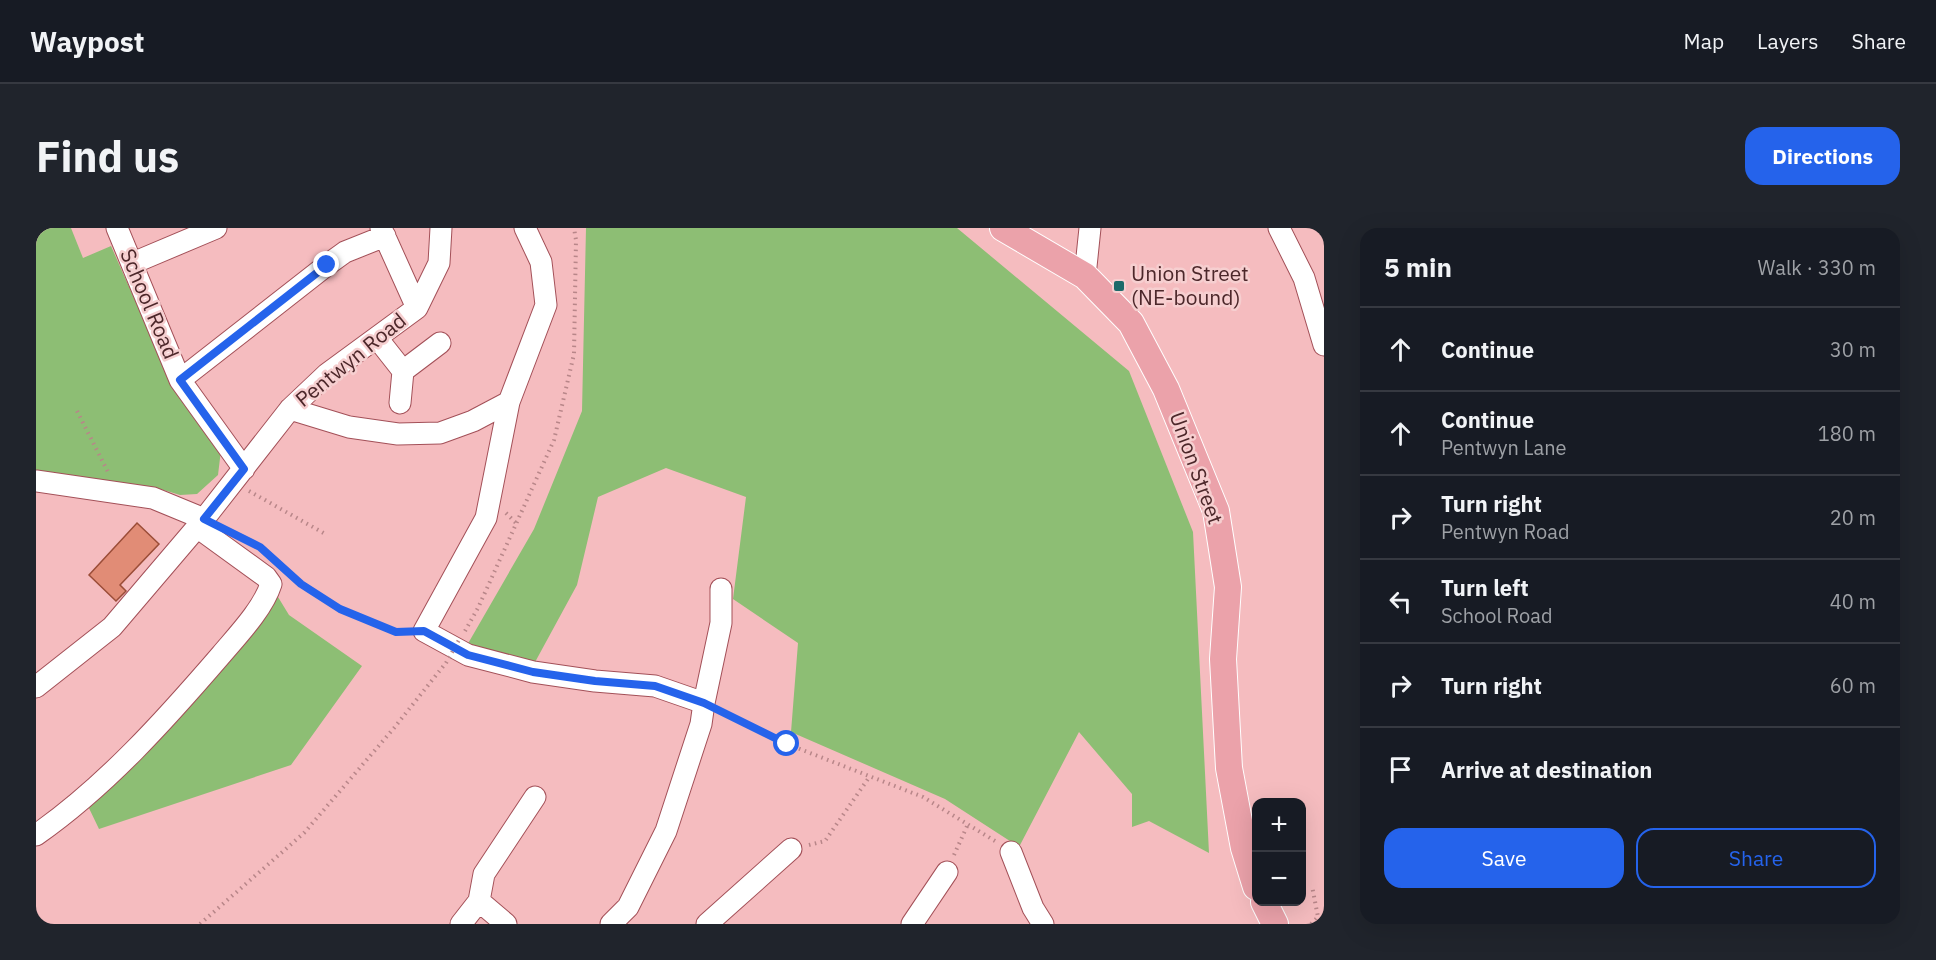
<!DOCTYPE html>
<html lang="en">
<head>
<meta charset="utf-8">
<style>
  body { margin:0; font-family:"IBM Plex Sans",sans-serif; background:#20242c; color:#f1f3f6 }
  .controls { position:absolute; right:18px; bottom:18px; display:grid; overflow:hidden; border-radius:12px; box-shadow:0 6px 24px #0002 }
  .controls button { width:54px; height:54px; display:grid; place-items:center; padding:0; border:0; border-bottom:2px solid #363941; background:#171b24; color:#f1f3f6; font:30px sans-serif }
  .stop { position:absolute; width:18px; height:18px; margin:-14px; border:4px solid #2563eb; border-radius:50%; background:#fff }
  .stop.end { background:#2563eb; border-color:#fff; box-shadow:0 2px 6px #0008 }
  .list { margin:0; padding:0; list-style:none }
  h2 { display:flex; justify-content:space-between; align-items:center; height:78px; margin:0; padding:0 24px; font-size:26px }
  h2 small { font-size:20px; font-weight:400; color:#9ea1a6 }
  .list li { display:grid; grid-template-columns:39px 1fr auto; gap:18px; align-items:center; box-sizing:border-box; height:84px; padding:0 24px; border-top:2px solid #363941 }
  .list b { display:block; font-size:22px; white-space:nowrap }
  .list p { margin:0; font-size:20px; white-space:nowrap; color:#9ea1a6 }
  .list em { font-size:20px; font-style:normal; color:#9ea1a6 }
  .actions { display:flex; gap:12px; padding:18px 24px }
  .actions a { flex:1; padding:14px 0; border:2px solid #2563eb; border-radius:18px; text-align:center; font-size:21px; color:#2563eb }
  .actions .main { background:#2563eb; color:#fff }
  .icon { flex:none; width:33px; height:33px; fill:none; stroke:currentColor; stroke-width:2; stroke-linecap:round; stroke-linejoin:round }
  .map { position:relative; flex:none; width:1288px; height:696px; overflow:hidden; border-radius:18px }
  header { display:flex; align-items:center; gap:36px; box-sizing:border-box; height:84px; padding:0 30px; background:#171b24; border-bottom:2px solid #363941 }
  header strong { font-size:28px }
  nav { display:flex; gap:33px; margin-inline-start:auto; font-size:21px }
  .intro { display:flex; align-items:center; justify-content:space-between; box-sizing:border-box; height:144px; padding:0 36px }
  h1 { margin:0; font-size:42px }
  .button { padding:15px 27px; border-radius:18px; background:#2563eb; color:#fff; font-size:21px; font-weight:700 }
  main { display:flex; gap:36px; padding:0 36px }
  aside { flex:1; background:#171b24; border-radius:18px; box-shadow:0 6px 24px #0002 }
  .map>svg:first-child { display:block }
</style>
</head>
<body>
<header>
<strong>Waypost</strong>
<nav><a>Map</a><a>Layers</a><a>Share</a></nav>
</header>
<div class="intro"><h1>Find us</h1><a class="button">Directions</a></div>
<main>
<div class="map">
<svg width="1288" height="696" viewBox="0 0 1288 696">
  <rect width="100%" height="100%" fill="#f5bcbf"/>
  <path fill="#8dbe74" d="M0,0H35L47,30L75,18L137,158L185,222L182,247L161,266L144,267L121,260L0,248Z
    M550,0H921L1093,143L1157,304L1173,625L1113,593L1096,599V566L1043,504L983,619L909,571L755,504L762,415L697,371L710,269L630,240L562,269L541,357L498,436L430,419L498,301L546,183Z
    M242,369L253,387L326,438L255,537L63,601L51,576L141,485Z"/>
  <path fill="#e18c76" stroke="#9b4d38" stroke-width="1.5" d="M101,295L123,316L84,357L90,363L80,373L53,347Z"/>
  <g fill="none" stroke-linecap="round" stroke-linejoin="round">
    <defs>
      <path id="minor" d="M81,0L144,152L208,241
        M345,0L381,80
        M489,0L505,34L510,77L473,174L450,290L388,403L432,427L497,444L559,453L619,458L668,475L665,496L630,603L592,679L575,696
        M1243,0L1268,50L1288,117
        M97,35L180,0
        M1049,48L1054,0
        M341,110L367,143
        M144,152L291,37L309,24L349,8
        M364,175L367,143L404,115
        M254,181L313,199L362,206L404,205L437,193L473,174
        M0,253L117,270L168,291
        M0,459L76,399L168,291L254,181L291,146L381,80L403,35L405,0
        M668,475L685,395V361
        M0,607C70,558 129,492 185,427C201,408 227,381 235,356L230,349L161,299
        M975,624L997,680L1007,696
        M443,673L448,646L499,569
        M425,696L443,673L470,696
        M671,696L755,621
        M876,696L911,644"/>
      <path id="major" d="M967,0L1049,48L1095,95L1130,161L1180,283L1192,359L1187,431L1193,540L1208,620L1220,659
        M1228,674L1239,696"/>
    </defs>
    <use href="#minor" stroke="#a35058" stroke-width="23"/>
    <use href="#major" stroke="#fff" stroke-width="28"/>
    <path stroke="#b88689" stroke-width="4" stroke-dasharray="1.5 4.5" stroke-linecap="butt" d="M41,183L72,244
      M213,263L291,307
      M470,285L480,295
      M254,346C284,374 322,388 360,404L369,403
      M429,403L442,380L518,212L538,126L540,12L538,0
      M687,485L751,516L887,569L959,613
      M773,617L789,613L834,548
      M918,627L932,596
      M164,696L268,605L358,500L409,436
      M1275,696L1282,689L1276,658"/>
    <use href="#minor" stroke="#fff" stroke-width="21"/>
    <use href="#major" stroke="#eba2aa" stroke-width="26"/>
    <path stroke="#b88689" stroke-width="4" stroke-dasharray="1.5 4.5" stroke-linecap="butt" d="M410,435L423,412"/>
  </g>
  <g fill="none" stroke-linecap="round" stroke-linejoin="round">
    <path stroke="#2563eb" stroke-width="8" d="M291,37L144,152L208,241L168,291L224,319L265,356L304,381L360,404L388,403L432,427L497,444L559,453L619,458L668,475L751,516"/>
  </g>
  <rect fill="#1d6a6a" stroke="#f6cfd0" stroke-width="2" x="1077" y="52" width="12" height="12" rx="3"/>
  <g text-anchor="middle" stroke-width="5" stroke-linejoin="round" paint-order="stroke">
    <g font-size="21" fill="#4c272a" stroke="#f6cfd0" text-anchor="start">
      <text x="1095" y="53">Union Street<tspan x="1095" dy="24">(NE-bound)</tspan></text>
    </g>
    <g font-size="21" fill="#4c272a" stroke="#f6cfd0">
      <text transform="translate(113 76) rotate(67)" y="7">School Road</text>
      <text transform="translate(315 132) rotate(-39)" y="7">Pentwyn Road</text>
      <text transform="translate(1160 240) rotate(70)" y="7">Union Street</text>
    </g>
  </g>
</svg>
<div class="controls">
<button>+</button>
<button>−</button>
</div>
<div class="stop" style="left:751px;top:516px"></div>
<div class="stop end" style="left:291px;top:37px"></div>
</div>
<aside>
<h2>5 min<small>Walk · 330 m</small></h2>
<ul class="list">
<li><svg class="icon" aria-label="ahead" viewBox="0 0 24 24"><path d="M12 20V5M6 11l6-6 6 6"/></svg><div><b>Continue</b></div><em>30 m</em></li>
<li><svg class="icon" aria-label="ahead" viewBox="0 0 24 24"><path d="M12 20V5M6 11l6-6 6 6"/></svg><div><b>Continue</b><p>Pentwyn Lane</p></div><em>180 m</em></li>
<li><svg class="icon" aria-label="right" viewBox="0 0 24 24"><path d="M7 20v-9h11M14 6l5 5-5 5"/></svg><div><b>Turn right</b><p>Pentwyn Road</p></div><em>20 m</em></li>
<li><svg class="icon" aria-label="left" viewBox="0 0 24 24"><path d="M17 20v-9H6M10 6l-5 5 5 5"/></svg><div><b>Turn left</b><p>School Road</p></div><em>40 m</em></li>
<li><svg class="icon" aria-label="right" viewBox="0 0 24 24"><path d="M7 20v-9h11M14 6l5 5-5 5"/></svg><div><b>Turn right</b></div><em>60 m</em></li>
<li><svg class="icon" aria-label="arrive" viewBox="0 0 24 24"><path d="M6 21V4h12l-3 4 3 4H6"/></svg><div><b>Arrive at destination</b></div></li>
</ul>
<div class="actions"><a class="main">Save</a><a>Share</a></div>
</aside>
</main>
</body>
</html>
